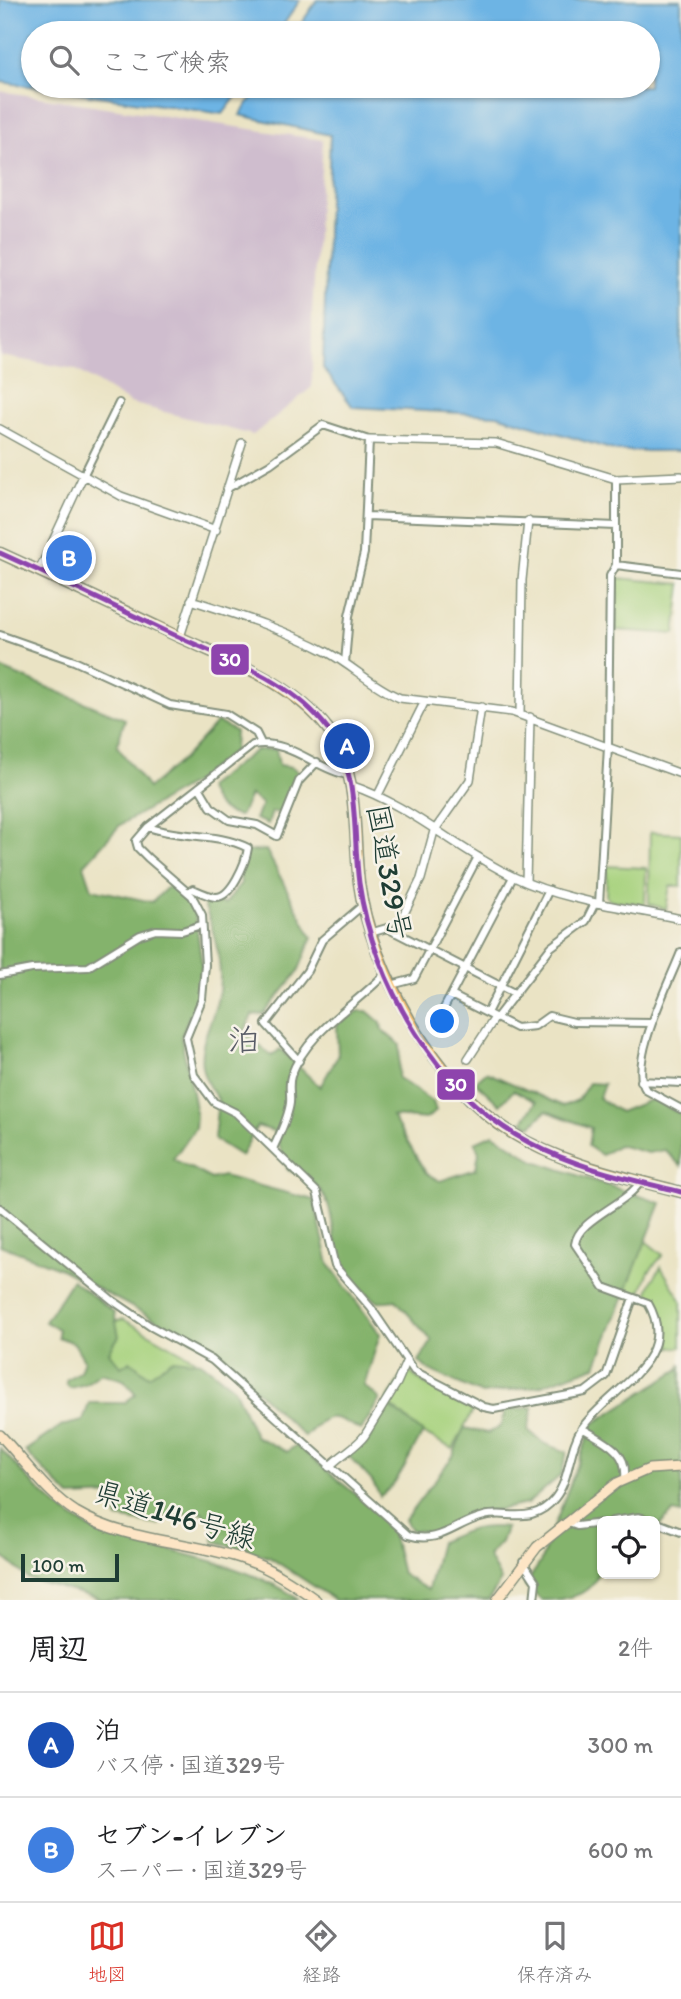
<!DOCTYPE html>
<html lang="ja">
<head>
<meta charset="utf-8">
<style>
  body { margin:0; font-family:Itim,"Klee One",sans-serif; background:#f2f2f2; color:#202124 }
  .controls { position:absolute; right:21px; bottom:21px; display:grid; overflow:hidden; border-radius:10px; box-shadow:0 2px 5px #0004 }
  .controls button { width:63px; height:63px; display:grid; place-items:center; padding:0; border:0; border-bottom:2px solid #e0e0e0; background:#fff; color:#202124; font:35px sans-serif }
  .scale { position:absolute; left:21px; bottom:18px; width:98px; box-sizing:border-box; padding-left:7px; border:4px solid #1f3d34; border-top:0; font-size:19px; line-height:24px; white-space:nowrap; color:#1f3d34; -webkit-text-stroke:5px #f7f3e8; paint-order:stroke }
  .you { position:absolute; left:443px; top:1022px; width:24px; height:24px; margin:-18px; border:5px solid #fff; border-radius:50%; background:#1a73e8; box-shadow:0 0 0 10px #1a73e833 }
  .badge { display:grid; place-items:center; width:46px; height:46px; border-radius:50%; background:#d93025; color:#fff; font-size:23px; font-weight:700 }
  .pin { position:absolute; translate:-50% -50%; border:4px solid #fff; box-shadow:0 2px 7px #0006 }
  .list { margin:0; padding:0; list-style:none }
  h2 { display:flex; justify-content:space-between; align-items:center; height:91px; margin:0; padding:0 28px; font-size:30px }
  h2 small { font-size:23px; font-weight:400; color:#757577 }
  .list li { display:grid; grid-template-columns:46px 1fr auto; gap:21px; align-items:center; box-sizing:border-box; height:105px; padding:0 28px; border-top:2px solid #e0e0e0 }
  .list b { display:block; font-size:26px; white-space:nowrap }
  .list p { margin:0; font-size:23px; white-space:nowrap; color:#757577 }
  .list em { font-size:23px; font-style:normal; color:#757577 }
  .icon { flex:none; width:38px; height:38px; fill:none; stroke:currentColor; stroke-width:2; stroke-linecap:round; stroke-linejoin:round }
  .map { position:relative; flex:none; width:681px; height:1600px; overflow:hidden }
  .search { position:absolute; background:#fff; box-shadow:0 2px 5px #0004; left:21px; right:21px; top:21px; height:77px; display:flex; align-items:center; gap:18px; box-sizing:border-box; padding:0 24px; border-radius:38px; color:#757577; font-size:26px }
  .sheet { height:301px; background:#fff }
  nav { display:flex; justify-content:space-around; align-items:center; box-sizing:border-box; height:98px; border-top:2px solid #e0e0e0; background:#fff; font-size:19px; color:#757577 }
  nav a { display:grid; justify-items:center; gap:4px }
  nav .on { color:#d93025 }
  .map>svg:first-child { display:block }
</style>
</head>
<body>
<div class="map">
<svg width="681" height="1600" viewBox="0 0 681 1600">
  <rect width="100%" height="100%" fill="#f7f3e8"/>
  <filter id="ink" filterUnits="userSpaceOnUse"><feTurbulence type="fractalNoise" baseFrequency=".0143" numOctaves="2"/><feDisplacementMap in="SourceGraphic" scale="14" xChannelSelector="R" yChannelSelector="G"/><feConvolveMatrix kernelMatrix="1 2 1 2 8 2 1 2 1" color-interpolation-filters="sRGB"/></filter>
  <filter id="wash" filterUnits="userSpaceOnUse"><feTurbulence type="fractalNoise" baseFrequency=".00686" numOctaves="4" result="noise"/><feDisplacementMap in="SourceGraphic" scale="28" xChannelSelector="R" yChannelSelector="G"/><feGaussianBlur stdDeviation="1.57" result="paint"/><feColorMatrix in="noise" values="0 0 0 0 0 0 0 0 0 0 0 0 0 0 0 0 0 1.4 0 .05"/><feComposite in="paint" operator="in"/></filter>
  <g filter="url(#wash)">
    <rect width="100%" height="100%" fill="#eae3c4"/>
    <path fill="#cfbdce" d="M0,91L323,140L312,312V387L253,435L130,403L75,369L0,356Z"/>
    <path fill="#a6d17c" stroke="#628758" stroke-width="2" d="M618,578L681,584L675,634L616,630Z
      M650,832L681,834V886H670L666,909L649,904Z
      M607,866L646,868L645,904L609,900L606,896Z
      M629,1228L663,1255L649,1271L640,1294L579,1284Z
      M661,1267L681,1300V1347L671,1348C666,1327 663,1310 647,1295L652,1281Z
      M123,1319L194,1359C179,1388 140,1379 115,1375L101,1359L112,1323Z
      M406,1369L424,1384L475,1407L453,1449L424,1434L386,1402Z"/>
    <path fill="#84b36c" stroke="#527850" stroke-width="2" d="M0,668L125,719L117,746L148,788L183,759L217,722L235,731L234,751L193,783L120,825L84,865L92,889L152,902L171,884L194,908L202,965L197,996L181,1037L196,1113L195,1128L173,1159L211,1179L223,1176L314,1200L329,1264L380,1334L364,1386L380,1399L361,1430C331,1414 329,1411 305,1437L216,1352L59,1268L0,1245Z
      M276,749L279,765L292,767L302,775L294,784L283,813L272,812L268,824L255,819L262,804L250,795L240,816C222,814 213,803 207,787L256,750Z
      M266,850L312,937L298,972L264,1014L252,1015L244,1033L272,1056L280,1049L320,1087L338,1056L337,1024L359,1011H367L381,1023L382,1030L400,1045L398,1078L433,1102L436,1111L426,1119L392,1116L426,1173L440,1181L476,1169L479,1153L475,1142L493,1134L535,1161L661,1203L596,1366L539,1386L482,1394L427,1369L419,1361L432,1341L396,1300L378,1302C364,1291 347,1279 341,1262C326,1220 341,1188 288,1170L274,1131L257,1126L241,1156L214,1139L218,1099C179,1051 221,1026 220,976C220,950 212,925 203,902L205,899L225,904L241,883L238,860L244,852Z
      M486,1072L563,1106L578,1100L589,1083L604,1084L599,1098L620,1112L652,1099L681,1114V1166L665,1150L648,1153L618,1145L602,1155L588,1146L591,1128L546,1111L531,1126L523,1121L536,1102L514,1090L500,1105L475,1082Z
      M72,1280L114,1312L119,1336L109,1352L121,1367L130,1361L149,1376L173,1359L201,1362L234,1388L255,1436L287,1452L296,1445L390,1523L402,1574L428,1590L440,1542C463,1531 480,1524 506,1528L501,1542L488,1556L501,1580L489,1600H335L269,1557L214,1541V1526L202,1512L162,1516L159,1525L117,1518L116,1495L70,1497L25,1451L61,1426L83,1421L89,1403H124L136,1394L124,1380L101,1373L85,1384L70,1388L67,1385L66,1380L80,1371L84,1360L74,1343L58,1337V1329L45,1322Z
      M681,1363V1514L673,1512L655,1530V1521H602C602,1574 603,1600 541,1600L525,1585L540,1563L593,1424L679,1369Z
      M387,1404L423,1433C410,1453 399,1485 380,1496L372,1481L345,1452L366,1444Z
      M533,1407L528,1430L543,1443L567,1452L561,1475L527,1504L472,1515L437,1533L411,1530L405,1520L453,1456L464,1428L488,1433L501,1426L505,1410Z
      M0,1448C32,1484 61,1517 106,1536C164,1549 252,1565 299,1600H103L29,1579L0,1554Z"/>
    <path fill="#6db4e4" stroke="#46788c" stroke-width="2" d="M0,0H300L278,33H33V86H244L223,114L0,82Z
      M317,0H681V451H617L497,415L353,407L323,368L330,135L240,115L260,86H648V33H295Z"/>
  </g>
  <g filter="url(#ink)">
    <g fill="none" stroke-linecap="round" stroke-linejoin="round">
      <defs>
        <path id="minor" d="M84,474L119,403
          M230,487L270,464L323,425L369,440L364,553L349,616L345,663
          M367,516L616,526
          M616,565L681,573
          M0,635L74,661L170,705L226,714L256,733L261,743
          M347,775C316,769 288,738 253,745L148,827L136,841L138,848L148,858L192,896L202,915L205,965L202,999L186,1038L194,1075L214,1102L236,1113L317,1192L335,1266L371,1308L414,1371L484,1407L494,1409L585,1392L606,1376L633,1298
          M199,787L211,807L229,820L257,825L277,836L299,781L317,762
          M148,827C181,839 217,832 248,848C246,862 231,899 215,897C208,896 200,892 193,889L188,892
          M599,904L608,747L610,576L616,565V479
          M370,933L387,928L514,993
          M681,952C670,981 627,1064 646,1090L681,1109
          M0,975L32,969L88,967L140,935L156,930L182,931L201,925
          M391,985L414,979L478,857
          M451,995L513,877
          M443,1010L451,995L516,1028L535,1026L549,1016L574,1022L652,1023
          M487,1013L549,890
          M497,1017L551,947L586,921L595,903
          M299,1061L266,1024L307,971L322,940L363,905
          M641,1081L681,1083
          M273,1149C279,1135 288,1119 290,1103C291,1094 288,1085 291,1076C306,1033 354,1006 385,974
          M0,1208L112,1300L150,1326L212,1360L408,1535C440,1545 455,1523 484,1516C507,1510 533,1526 555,1498C571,1478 568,1449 582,1428
          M625,1478C628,1450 603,1441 582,1428C610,1388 681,1360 648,1303L604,1287L575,1244C578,1219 626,1205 641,1181
          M612,1521L639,1517L652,1521
          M566,1522L577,1526L602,1523
          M655,1522L681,1532
          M523,1562L536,1582L534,1600"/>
        <path id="tertiary" d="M0,429L121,496L216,530
          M369,440L496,443L616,479L681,476
          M39,571L84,474
          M191,600C238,615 284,629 327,652C353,666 373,687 400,698L512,712L681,774
          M180,637L242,443
          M520,714L522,580L528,521
          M350,785C411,805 457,850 514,877C566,902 625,907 681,919
          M378,795L424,703
          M526,882L530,717
          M395,932L421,879L434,831L470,780L481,707
          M468,1059L494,1019
          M329,1467C340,1455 357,1447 365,1435L397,1383L407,1360"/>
        <path id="secondary" d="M0,1435C24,1460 46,1493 76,1512C126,1542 192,1541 246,1560C272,1569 294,1584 316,1600
          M497,1600L537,1547L617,1483L649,1469L681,1467"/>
        <path id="trunk" d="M0,553C59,580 118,608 177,636C230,661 291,681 328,729C360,770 353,834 359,883C371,970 436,1086 512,1133C561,1164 625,1177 681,1192"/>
      </defs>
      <use href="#minor" stroke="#84907c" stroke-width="10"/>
      <use href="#tertiary" stroke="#84907c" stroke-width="10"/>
      <use href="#secondary" stroke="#84907c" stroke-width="12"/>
      <use href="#trunk" stroke="#84907c" stroke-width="13"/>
      <use href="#minor" stroke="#fff" stroke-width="6"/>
      <use href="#tertiary" stroke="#fff" stroke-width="7"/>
      <use href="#secondary" stroke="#fde5c5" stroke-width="9"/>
      <use href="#trunk" stroke="#fabe6d" stroke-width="10"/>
      <defs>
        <path id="bus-1" d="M0,553C58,579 115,607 172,634C226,659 291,679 328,729C361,774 352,831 359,883C373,983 439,1096 530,1143C577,1168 630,1179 681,1192"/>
      </defs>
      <use href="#bus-1" stroke="#f7f3e8" stroke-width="10"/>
      <use href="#bus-1" stroke="#8e44ad" stroke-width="5"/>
    </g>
  </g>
  <g text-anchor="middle" stroke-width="5" stroke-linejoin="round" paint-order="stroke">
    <g font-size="30" fill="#1f3d34" stroke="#f7f3e8">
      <text transform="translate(389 872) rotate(80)" y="10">国道329号</text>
      <text transform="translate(175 1515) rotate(17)" y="10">県道146号線</text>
    </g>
    <g font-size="33" fill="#595c67" stroke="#f7f3e8">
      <text x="244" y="1051">泊</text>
    </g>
  </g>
  <g stroke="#f7f3e8" stroke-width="2.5">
    <rect x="210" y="643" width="40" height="33" rx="7" fill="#8e44ad"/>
    <rect x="436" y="1068" width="40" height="33" rx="7" fill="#8e44ad"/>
  </g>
  <g font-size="19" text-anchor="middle" font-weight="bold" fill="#fff">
    <text x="230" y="666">30</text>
    <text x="456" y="1091">30</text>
  </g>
</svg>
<div class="controls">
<button><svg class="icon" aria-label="locate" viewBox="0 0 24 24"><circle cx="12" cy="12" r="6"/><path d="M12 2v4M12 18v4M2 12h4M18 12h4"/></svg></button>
</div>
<div class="scale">100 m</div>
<div class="you"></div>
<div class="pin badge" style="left:347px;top:746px;background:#1a4fb4">A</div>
<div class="pin badge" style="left:69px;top:558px;background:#3f7fe0">B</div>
<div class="search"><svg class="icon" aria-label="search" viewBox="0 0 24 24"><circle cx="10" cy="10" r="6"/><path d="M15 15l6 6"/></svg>ここで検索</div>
</div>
<section class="sheet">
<h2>周辺<small>2件</small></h2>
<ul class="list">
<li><span class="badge" style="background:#1a4fb4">A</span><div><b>泊</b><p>バス停 · 国道329号</p></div><em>300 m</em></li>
<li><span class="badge" style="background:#3f7fe0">B</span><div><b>セブン-イレブン</b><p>スーパー · 国道329号</p></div><em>600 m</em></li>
</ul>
</section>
<nav>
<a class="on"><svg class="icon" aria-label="map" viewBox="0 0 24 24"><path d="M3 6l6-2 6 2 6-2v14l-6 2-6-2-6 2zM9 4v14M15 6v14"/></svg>地図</a>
<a><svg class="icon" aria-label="directions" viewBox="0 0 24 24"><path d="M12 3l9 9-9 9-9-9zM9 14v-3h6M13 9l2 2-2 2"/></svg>経路</a>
<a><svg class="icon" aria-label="saved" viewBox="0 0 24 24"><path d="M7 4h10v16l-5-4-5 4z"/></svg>保存済み</a>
</nav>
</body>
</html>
